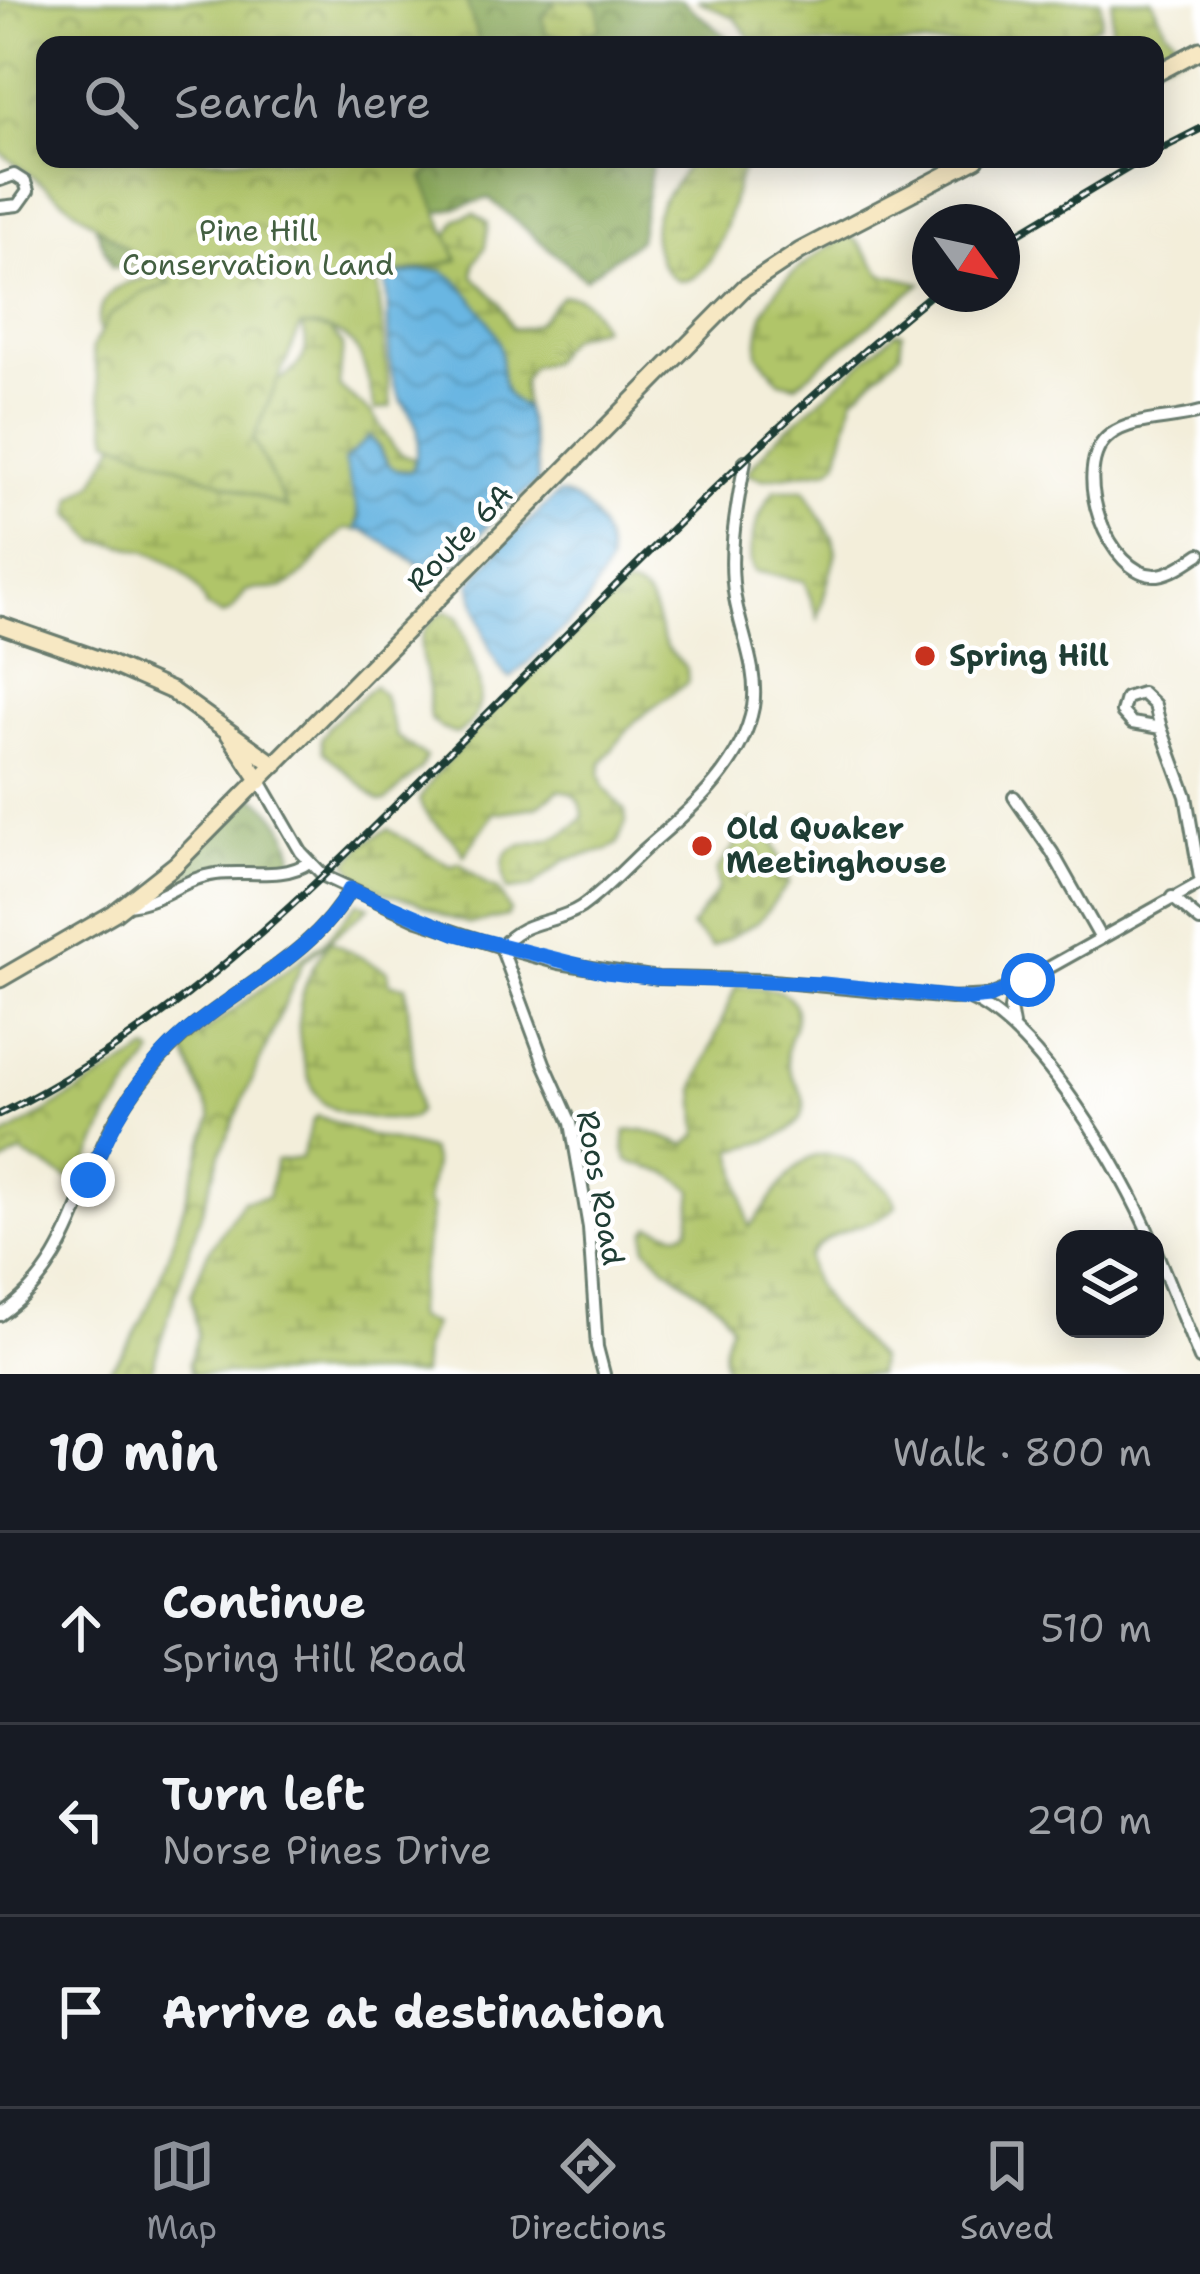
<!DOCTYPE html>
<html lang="en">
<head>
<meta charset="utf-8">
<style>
  body { margin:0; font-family:"Shantell Sans",sans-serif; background:#20242c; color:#f1f3f6 }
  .controls { position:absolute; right:36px; bottom:36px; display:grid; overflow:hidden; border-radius:24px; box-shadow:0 6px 30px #0003 }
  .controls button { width:108px; height:108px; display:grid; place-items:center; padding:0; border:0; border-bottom:3px solid #363941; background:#171b24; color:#f1f3f6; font:60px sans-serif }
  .compass { position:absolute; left:912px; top:204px; width:108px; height:108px; border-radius:50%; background:#171b24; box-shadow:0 6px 30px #0003; rotate:123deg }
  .stop { position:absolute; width:36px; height:36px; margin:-27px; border:9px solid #1a73e8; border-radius:50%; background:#fff }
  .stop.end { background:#1a73e8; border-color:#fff; box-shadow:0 3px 12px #0008 }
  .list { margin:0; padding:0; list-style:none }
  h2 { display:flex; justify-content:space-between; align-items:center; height:156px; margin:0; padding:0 48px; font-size:51px }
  h2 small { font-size:39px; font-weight:400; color:#9ea1a6 }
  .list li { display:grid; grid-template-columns:78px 1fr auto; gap:36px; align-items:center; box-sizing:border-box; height:192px; padding:0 48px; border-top:3px solid #363941 }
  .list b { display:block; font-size:45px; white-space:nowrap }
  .list p { margin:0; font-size:39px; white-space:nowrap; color:#9ea1a6 }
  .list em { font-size:39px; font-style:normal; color:#9ea1a6 }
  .icon { flex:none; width:66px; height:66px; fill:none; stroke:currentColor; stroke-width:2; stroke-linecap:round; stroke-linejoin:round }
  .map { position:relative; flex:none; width:1200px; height:1374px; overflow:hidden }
  .search { position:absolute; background:#171b24; box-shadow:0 6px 30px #0003; left:36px; right:36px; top:36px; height:132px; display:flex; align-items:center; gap:30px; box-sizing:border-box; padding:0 42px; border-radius:24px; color:#9ea1a6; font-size:45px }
  .sheet { height:732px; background:#171b24 }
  nav { display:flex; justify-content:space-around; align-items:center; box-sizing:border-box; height:168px; border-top:3px solid #363941; background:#171b24; font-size:33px; color:#9ea1a6 }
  nav a { display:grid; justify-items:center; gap:6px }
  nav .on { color:#8c9099 }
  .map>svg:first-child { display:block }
</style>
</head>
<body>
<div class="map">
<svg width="1200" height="1374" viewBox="0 0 1200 1374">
  <defs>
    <pattern id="forest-crowns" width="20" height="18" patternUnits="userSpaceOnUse" patternTransform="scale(3)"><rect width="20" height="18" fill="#8caa5d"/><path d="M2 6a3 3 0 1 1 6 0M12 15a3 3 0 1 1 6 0" fill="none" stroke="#728c4e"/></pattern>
    <pattern id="wetland-marsh" width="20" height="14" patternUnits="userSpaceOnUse" patternTransform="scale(3)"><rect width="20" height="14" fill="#b0c569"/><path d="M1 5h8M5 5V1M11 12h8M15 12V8" fill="none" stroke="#8fa157"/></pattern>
    <pattern id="cemetery-stones" width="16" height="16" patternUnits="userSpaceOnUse" patternTransform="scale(3)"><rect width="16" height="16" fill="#b0c569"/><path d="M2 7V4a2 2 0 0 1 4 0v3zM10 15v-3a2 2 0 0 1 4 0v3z" fill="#8fa157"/></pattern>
    <pattern id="park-crowns" width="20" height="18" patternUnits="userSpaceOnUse" patternTransform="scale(3)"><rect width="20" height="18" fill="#b0c569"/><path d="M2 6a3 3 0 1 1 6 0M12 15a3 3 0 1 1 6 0" fill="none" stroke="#8fa157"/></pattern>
    <pattern id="water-waves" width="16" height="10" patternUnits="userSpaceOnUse" patternTransform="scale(3)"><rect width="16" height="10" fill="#69b6e2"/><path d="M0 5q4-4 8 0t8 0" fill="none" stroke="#5695b8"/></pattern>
  </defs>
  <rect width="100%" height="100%" fill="#fff"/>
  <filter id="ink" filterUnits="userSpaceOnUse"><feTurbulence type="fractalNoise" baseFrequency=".00833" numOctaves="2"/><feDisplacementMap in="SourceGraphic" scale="24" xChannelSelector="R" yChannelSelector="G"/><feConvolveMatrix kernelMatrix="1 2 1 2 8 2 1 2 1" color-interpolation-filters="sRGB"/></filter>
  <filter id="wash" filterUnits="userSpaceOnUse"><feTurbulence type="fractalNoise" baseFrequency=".004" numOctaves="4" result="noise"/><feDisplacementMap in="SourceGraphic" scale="48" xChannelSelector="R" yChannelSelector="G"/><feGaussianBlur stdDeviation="2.7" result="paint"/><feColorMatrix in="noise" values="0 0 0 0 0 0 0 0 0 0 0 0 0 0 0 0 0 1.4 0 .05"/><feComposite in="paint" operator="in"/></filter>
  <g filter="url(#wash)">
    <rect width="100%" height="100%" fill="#f3eeda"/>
    <path fill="url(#forest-crowns)" stroke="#567448" stroke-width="3" d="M0,0H681L728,38L729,45H45V159H653L639,240L585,279L489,198L287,256L112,267L87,205L0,135Z
      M254,797C273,806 301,845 290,866L213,871L151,895Z"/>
    <path fill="url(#wetland-marsh)" stroke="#68814e" stroke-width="3" d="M556,0H590L599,7L600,29L574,38L546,34L542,17Z
      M697,0C723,0 752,0 778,0C804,4 819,16 844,0H1100L1102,16L1099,25L1057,45H756L735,18Z
      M1112,0H1152L1166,29L1184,47L1182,53L1155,63V45H1111Z
      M690,159L746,160C731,193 729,235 707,264C672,311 645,245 656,214C664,194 682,178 690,159Z
      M474,213L488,223L485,247L474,263L473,276L499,302L512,328C540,331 544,313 562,296C587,293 592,309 602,327C569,338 573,330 550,362L531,367L522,382L525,407C489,393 508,367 498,343C489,321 469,298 455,279L422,271L385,278L389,270L435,246L448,236L457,219Z
      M845,234L856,240L882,274L921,283L796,385L779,381L758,355C754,290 799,269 845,234Z
      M170,275L274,378L283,379C306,361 312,348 300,321L317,314L343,345L339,386C349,397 359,402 369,411C387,428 388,456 416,459L412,471L392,469L375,441L348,455C343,482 364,505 356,530L345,529C323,545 310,575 286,586C274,591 259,588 246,591L233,609L223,615L206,607C190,560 142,546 97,542L70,513L73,498L94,483L126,424L98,325C100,282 135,279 170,275Z
      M896,332L902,333L900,353L853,398L838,461L829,469L762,479L747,473L770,444Z
      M775,490H805L833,539L836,553L818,618L804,581L754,571C743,550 761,507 775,490Z
      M626,586C661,592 652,623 667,647C673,655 681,662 687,669L688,682L636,720L602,762L600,774L604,787L625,811L626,822L617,844L607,850L565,860L531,887L507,890C494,842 515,848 551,839C565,835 573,827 583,818C583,803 575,792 559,790L536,807L494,813L464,855C453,831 428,826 419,800L433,778L489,716Z
      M446,611L459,618C468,656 503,709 456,734L442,729L430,719C428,708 430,700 429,689C423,656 408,631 446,611Z
      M374,686L384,696L396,736L426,757L421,768L386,801H379L323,751L321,739L329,726Z
      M388,829L451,866L460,863L488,886L498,889L510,911L507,916L470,924L447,917L415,901L386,893L354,873L348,862L365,843Z
      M330,941L387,971L390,984L406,986L418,1111L412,1118C388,1121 350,1119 328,1106C317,1100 312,1087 308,1075C291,1025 297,984 330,941Z
      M736,986C762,987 803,986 795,1023C792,1036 785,1045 787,1059C788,1076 802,1086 804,1102C807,1134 757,1145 733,1150L749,1227C785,1189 803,1124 865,1171C878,1181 893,1190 896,1206C874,1231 837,1221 808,1256C809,1297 854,1330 879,1359L877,1374H727C721,1355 723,1343 731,1325L720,1307L665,1267L646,1247V1232L651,1226L678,1234L689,1229L693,1190L670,1174L628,1161L624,1150L626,1131L644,1130L685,1145L698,1135L695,1088Z
      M318,1116L368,1135L430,1150L434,1164L427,1202L432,1209L415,1313L416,1318L433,1324L424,1346L422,1374H192L189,1363L198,1334L191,1295L207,1254L243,1201L268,1197L276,1161L301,1158L313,1120Z"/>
    <path fill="url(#cemetery-stones)" stroke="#68814e" stroke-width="3" d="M753,820L768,829L789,883L759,921L712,947L691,927L718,890L717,870Z"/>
    <path fill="url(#park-crowns)" stroke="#68814e" stroke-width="3" d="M0,0H466L480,45H45V159H440L423,178L458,260L377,278L391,407L375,410C363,359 362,327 301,326L253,439L287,508L109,439L92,349L109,316L142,293L172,283L0,152Z
      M358,902L369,907L303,962L221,1151L150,1374H104C159,1325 185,1189 212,1118L183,1048L325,941Z
      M148,1050L153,1054L109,1116L78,1184L21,1153L0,1165V1139Z"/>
    <path fill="url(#water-waves)" stroke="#447a8b" stroke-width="3" d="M422,271C428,271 435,269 441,271C459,275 494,325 499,343C505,368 494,395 525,407C530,433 537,454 538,482L497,514L462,557L436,576L366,531L356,530L360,518L344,461L370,436C384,453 386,476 412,471C431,411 402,423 392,374C386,343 390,309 385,278Z
      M558,494C590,498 608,533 609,563L583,610L510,679C486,659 480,613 470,584L501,547Z"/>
  </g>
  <g filter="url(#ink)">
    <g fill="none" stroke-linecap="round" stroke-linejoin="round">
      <defs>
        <path id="street" d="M0,180L14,175L25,182L28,191L18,205L0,207
          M1200,412C1172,421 1134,417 1110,435C1068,466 1108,579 1158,575C1173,573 1188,562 1200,554
          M1142,693L1155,705L1161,728L1132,723L1122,712L1126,698Z
          M1161,728L1186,796L1200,878
          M260,781L301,852L324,876L418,920L501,947L559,963L658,978L762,980L951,998L990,996L1027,980L1200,883
          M1014,797L1052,852L1100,937
          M1172,897L1200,921
          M127,905C160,903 183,878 216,874C245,870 285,880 309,862
          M972,1000C1040,1031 1123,1171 1151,1239
          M1013,1025L1010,1009L1014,987
          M1155,1249L1200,1359
          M0,1315C63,1272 74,1211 103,1145C115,1117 134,1090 153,1067C208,997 307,968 350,889
          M604,1374L597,1347L589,1228L571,1123L544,1063L501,947C524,918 554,925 581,907C604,891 623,870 643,851C687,812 741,770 753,707C759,672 741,633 735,598C727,552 737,507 745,461"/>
        <path id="secondary" d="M1155,74L1200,50
          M0,625L106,662L172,691L275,765
          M229,734L260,781
          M0,979L114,913L175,865L744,288L800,251L976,159"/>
      </defs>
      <use href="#street" stroke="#697b6e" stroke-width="16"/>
      <use href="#secondary" stroke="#697b6e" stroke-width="21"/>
      <use href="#street" stroke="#fff" stroke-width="10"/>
      <use href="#secondary" stroke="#f7e8c3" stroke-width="15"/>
      <defs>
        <path id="rail" d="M1155,152L1200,129
          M1002,243L1143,159
          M0,1114C171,1030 305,896 438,763C599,604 756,437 932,294"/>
      </defs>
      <use href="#rail" stroke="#1f3d34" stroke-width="8"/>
      <use href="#rail" stroke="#fff" stroke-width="3" stroke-dasharray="9" stroke-linecap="butt"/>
    </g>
  </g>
  <g fill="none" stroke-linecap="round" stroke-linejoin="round" filter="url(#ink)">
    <path stroke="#1a73e8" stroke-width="15" d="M88,1180C111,1125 139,1073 184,1034C239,987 315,954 350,889L457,934L606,972L658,978L824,984L969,999L990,997L1028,980"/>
  </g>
  <g fill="#c8321e" stroke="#fff" stroke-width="4.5">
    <circle cx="925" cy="656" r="12"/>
    <circle cx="702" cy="846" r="12"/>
  </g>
  <g text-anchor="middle" stroke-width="9" stroke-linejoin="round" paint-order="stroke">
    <g font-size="30" fill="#435f41" stroke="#fff">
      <text x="258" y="241">Pine Hill<tspan x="258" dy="34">Conservation Land</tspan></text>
    </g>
    <g font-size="30" fill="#1f3d34" stroke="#fff">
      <text transform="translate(460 538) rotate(-46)" y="10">Route 6A</text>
      <text transform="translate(600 1188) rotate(80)" y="10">Roos Road</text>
    </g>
    <g font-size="30" font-weight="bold" fill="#1f3d34" stroke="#fff" text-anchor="start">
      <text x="949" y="666">Spring Hill</text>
      <text x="726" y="839">Old Quaker<tspan x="726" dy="34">Meetinghouse</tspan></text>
    </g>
  </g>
</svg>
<div class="controls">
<button><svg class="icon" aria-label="layers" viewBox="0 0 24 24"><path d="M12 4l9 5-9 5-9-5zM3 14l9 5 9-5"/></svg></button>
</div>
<svg class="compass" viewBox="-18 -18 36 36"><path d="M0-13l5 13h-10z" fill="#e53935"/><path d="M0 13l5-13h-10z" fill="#9ea1a6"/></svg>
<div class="stop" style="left:1028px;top:980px"></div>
<div class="stop end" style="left:88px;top:1180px"></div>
<div class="search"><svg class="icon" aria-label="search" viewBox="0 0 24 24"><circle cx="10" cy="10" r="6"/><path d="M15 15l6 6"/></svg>Search here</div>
</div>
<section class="sheet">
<h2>10 min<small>Walk · 800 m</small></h2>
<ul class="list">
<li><svg class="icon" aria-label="ahead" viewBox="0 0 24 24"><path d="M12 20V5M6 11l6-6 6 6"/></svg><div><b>Continue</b><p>Spring Hill Road</p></div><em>510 m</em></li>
<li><svg class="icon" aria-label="left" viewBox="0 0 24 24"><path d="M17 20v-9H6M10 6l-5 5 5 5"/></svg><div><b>Turn left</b><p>Norse Pines Drive</p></div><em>290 m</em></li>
<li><svg class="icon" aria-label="arrive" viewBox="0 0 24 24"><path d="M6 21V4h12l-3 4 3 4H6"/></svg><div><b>Arrive at destination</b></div></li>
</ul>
</section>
<nav>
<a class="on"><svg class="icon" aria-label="map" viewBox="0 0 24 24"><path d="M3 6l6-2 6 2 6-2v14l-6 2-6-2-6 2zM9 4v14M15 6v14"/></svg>Map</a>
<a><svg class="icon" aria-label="directions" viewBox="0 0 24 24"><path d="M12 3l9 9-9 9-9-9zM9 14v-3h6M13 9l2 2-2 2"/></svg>Directions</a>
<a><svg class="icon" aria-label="saved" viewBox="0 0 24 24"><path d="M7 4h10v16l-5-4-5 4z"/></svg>Saved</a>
</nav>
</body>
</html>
